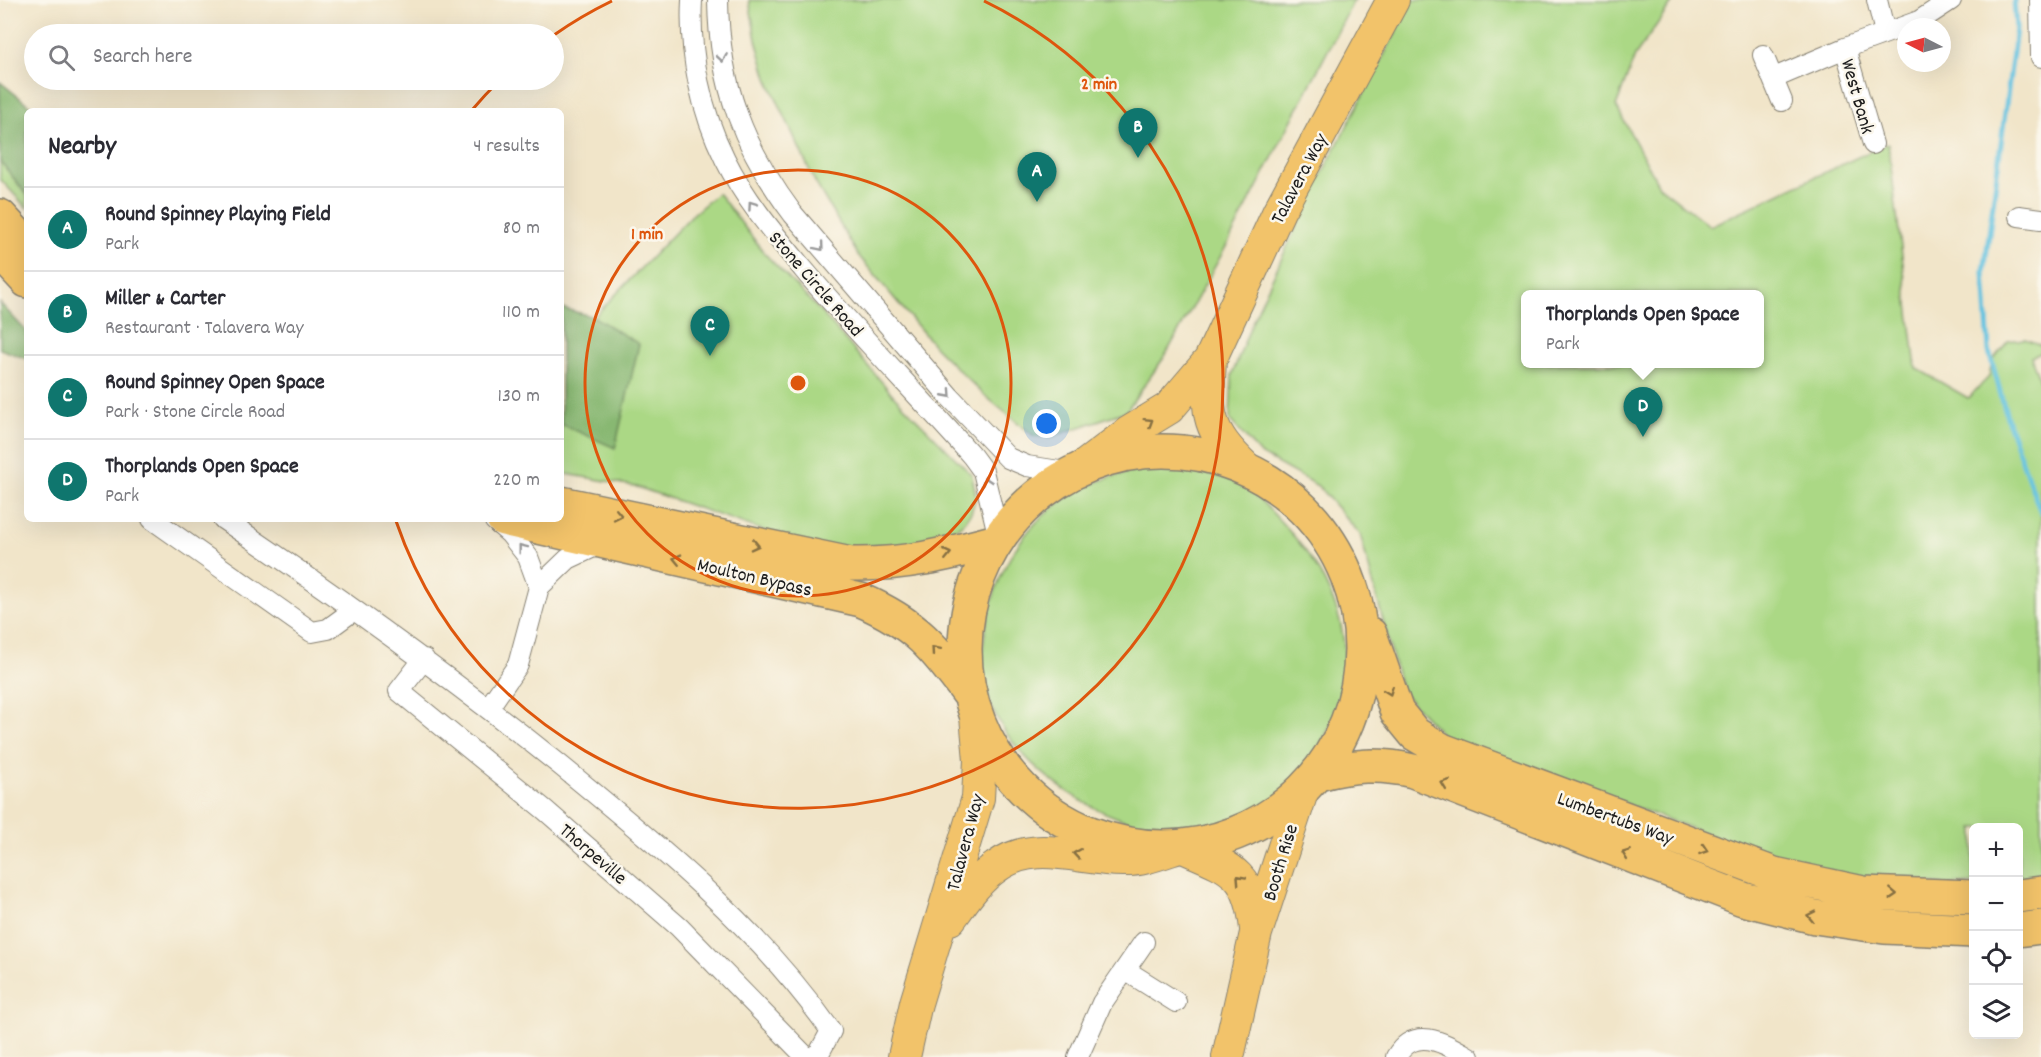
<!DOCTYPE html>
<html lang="en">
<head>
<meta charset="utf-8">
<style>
  body { margin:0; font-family:Dekko,sans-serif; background:#f7f7f7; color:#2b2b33 }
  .controls { position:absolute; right:18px; bottom:18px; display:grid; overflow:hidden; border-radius:9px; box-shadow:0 6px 24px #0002 }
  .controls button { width:54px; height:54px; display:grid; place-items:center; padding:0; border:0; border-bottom:2px solid #e1e1e2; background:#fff; color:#2b2b33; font:30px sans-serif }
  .compass { position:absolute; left:1897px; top:18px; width:54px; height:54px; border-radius:50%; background:#fff; box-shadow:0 6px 24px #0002; rotate:276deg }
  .you { position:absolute; left:1047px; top:424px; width:21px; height:21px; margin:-15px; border:4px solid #fff; border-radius:50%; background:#1a73e8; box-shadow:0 0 0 9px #1a73e833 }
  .badge { display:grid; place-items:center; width:39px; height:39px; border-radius:50%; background:#0f766e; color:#fff; font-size:20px; font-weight:700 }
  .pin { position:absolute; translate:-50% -50px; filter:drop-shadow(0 2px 3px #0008) }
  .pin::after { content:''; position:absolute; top:32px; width:21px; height:18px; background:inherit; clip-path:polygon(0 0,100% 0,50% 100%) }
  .popup { position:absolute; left:1521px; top:290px; width:243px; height:78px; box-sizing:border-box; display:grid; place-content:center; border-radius:9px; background:#fff; filter:drop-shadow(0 2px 4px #0005); font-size:20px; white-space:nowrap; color:#7c7c81 }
  .popup b { font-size:22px; color:#2b2b33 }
  .popup::after { content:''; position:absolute; left:50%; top:100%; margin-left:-12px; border:12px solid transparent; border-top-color:#fff }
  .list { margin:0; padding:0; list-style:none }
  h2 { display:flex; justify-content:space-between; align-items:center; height:78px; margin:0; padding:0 24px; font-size:26px }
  h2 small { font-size:20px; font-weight:400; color:#7c7c81 }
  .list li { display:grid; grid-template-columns:39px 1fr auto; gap:18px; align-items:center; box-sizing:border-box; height:84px; padding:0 24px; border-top:2px solid #e1e1e2 }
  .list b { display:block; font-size:22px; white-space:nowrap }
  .list p { margin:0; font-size:20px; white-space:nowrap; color:#7c7c81 }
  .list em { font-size:20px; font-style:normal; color:#7c7c81 }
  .icon { flex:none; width:33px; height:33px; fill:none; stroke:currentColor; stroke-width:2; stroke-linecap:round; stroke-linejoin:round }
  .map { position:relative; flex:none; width:2041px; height:1057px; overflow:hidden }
  .search { position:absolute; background:#fff; box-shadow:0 6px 24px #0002; left:24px; top:24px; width:540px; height:66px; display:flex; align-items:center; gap:15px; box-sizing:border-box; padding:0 21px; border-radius:33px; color:#7c7c81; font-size:22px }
  .panel { position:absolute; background:#fff; box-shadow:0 6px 24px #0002; left:24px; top:108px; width:540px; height:414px; border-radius:9px }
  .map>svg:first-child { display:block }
</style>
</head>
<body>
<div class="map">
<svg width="2041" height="1057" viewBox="0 0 2041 1057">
  <rect width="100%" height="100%" fill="#fbf7ec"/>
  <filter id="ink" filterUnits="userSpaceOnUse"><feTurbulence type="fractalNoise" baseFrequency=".0167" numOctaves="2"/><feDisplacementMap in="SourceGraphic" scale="12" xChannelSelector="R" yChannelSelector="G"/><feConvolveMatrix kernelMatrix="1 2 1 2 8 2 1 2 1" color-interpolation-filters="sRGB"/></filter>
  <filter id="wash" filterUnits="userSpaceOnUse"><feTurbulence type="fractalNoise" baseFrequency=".008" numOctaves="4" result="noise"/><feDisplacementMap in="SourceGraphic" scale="24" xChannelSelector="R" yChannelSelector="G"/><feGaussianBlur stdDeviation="1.35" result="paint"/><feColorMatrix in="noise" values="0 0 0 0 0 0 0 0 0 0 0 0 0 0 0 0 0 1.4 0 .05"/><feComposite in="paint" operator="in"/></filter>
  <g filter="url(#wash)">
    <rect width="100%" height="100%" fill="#f1e5c9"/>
    <path fill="#abd885" stroke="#647a50" stroke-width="1.5" fill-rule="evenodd" d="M749,0H1354L1228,243L1165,356L1126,411L1051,437L1034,436L984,395L936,348L858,255L815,182L767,78L756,40Z
      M1413,0H1674L1635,56L1616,106L1659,186L1710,226L1888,143L1916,368L1968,398L1989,377L1992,361L2008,341L2025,339L2041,345V353L2031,357L2041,385V880L2019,881L2018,828H1974L1973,883L1943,885L1845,874L1763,855L1444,736L1402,692L1360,534L1318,486L1260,454L1230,420L1232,375L1252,322L1313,191ZM1526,294H1760V364H1526Z
      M0,82L36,111H27V208L0,179Z
      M718,193L766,255L821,312L894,396L972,475L976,497L971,513L961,526L939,537L896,550L806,545L634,486L561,473V308L594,317L691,216Z
      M1180,468C1197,471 1215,474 1230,480C1252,488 1267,507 1282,523C1350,595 1369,680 1308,764C1274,811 1235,830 1177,829C1138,829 1098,813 1066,791C1031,767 997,732 986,690C979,667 983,641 988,617C1009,520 1083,466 1180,468Z"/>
    <path fill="#88b872" stroke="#526a47" stroke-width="1.5" d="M0,82L36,111H27V195L0,161Z
      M0,303L27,332V359L0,349Z
      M561,308L594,317L639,344L615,448L561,424Z"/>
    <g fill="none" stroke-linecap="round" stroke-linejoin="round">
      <path stroke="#62c2e0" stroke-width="5" d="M2014,0L2016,29L1984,272L1989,351L2010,428L2041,513"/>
    </g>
  </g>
  <g filter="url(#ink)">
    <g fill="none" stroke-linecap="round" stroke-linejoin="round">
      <defs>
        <path id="minor" d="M692,0C689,54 701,111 725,159C745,200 775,235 804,270C858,334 917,394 972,456L983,471L999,538
          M718,0C719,85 743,147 793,214L950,397L1008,458L1027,466L1072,473
          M1877,0L1885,33
          M2040,0L2041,57
          M1845,48L1873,144
          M1763,55L1782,101
          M1774,78L1845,48L1919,21L1951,0
          M2019,216L2041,219
          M152,519L312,632L328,629L354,610
          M223,519C339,597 451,678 560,765C658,845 758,927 831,1031L817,1057
          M539,587L568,559L602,543
          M424,659L399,691L545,810L679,927L806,1057
          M489,707L518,665L539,587L528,557L510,534L495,521
          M1125,970L1176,1002
          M1078,1057L1102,1003L1144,942
          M1396,1057C1415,1024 1446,1044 1469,1057"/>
        <path id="primary" d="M1210,360C1207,415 1205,428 1246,468
          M1083,467L1128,433L1169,408L1210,360L1279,211L1393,0
          M1183,847C1232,868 1250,872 1256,929
          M950,919C964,900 977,880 996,867C1035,838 1079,860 1122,860C1140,861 1158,854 1176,848
          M904,1057L916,1003L978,798L980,760L976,716
          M1228,1057L1256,933L1302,792"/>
        <path id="trunk" d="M0,216L27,245
          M0,252L27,281
          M965 649a198 198 0 1 1 396 0a198 198 0 1 1-396 0Z
          M561,503L851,564C904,565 945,555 997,541
          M503,519L861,600C916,624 934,647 969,694
          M1370,634L1397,712L1415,734L1442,750L1774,874L1863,893L1974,897
          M1318,774C1352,765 1379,763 1413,771L1743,899L1815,917L1884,927L1974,931
          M2018,896L2041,893
          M2018,930L2041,927"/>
      </defs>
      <use href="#minor" stroke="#868072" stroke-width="22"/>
      <use href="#primary" stroke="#868072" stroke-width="34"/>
      <use href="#trunk" stroke="#868072" stroke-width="36"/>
      <use href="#minor" stroke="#fff" stroke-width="20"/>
      <use href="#primary" stroke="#f2c36a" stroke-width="32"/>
      <use href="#trunk" stroke="#f2c36a" stroke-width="33"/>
    </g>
    <defs><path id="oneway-chevron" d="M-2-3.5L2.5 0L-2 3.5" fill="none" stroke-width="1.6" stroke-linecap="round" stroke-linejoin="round" transform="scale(1.5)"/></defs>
    <g stroke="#999">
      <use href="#oneway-chevron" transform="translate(722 58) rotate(81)"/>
      <use href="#oneway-chevron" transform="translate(752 205) rotate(-125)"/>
      <use href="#oneway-chevron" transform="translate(820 247) rotate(50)"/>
      <use href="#oneway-chevron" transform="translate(948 394) rotate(48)"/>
      <use href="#oneway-chevron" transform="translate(986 481) rotate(-108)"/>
      <use href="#oneway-chevron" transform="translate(522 548) rotate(-128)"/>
    </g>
    <g stroke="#877043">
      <use href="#oneway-chevron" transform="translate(1149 422) rotate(-32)"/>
      <use href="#oneway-chevron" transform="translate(618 515) rotate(12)"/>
      <use href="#oneway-chevron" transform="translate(755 545) rotate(13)"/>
      <use href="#oneway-chevron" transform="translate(947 554) rotate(-13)"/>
      <use href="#oneway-chevron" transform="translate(677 559) rotate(-167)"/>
      <use href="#oneway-chevron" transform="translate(935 650) rotate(-131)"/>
      <use href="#oneway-chevron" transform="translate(1389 691) rotate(69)"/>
      <use href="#oneway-chevron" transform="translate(1445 784) rotate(-159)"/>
      <use href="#oneway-chevron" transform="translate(1704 850) rotate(19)"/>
      <use href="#oneway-chevron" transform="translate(1077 854) rotate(-171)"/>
      <use href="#oneway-chevron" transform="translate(1626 854) rotate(-159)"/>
      <use href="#oneway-chevron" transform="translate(1240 879) rotate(-133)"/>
      <use href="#oneway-chevron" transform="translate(1893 894) rotate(3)"/>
      <use href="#oneway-chevron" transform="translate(1811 916) rotate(-168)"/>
    </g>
  </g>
  <g fill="none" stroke="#de560d" stroke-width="3">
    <circle cx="798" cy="383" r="213"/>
    <path d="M472 110A425 425 0 0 1 500 80M554 35A425 425 0 0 1 612 1M984 1A425 425 0 1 1 396 521"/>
  </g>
  <g text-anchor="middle" stroke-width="5" stroke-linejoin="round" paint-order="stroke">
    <g font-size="20" fill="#1c1c1c" stroke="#fbf7ec">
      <text transform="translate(1859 96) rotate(74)" y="7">West Bank</text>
      <text transform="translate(1298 178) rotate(-62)" y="7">Talavera Way</text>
      <text transform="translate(817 283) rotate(49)" y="7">Stone Circle Road</text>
      <text transform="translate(755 576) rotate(13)" y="7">Moulton Bypass</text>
      <text transform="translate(1616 817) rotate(20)" y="7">Lumbertubs Way</text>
      <text transform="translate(964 842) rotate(-75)" y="7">Talavera Way</text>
      <text transform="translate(594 853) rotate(41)" y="7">Thorpeville</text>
      <text transform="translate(1279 862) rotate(-73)" y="7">Booth Rise</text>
    </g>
  </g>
  <circle cx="798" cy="383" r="9" fill="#de560d" stroke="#fbf7ec" stroke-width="3"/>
  <g font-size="18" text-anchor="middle" font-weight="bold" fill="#de560d" stroke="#fbf7ec" stroke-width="5" stroke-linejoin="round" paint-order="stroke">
    <text x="1099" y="89">2 min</text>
    <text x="647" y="239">1 min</text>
  </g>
</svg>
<div class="controls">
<button>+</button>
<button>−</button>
<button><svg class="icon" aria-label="locate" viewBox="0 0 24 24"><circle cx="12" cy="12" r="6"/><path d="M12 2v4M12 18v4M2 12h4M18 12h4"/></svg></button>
<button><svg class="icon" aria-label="layers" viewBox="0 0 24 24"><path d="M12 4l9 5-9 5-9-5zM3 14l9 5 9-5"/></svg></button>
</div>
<svg class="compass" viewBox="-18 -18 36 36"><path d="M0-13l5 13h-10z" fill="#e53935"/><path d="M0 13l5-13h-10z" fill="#7c7c81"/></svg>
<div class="you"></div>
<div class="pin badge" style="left:1037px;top:202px">A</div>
<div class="pin badge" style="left:1138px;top:158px">B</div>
<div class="pin badge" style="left:710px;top:356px">C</div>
<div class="pin badge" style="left:1643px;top:437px">D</div>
<div class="popup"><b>Thorplands Open Space</b>Park</div>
<div class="search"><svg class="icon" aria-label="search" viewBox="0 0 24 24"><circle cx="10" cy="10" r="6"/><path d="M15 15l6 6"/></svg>Search here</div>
<section class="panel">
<h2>Nearby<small>4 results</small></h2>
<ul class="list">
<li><span class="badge">A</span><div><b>Round Spinney Playing Field</b><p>Park</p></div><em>80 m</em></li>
<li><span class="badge">B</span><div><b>Miller &amp; Carter</b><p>Restaurant · Talavera Way</p></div><em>110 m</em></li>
<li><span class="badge">C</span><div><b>Round Spinney Open Space</b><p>Park · Stone Circle Road</p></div><em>130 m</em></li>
<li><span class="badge">D</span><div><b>Thorplands Open Space</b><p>Park</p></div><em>220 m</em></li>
</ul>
</section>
</div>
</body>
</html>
